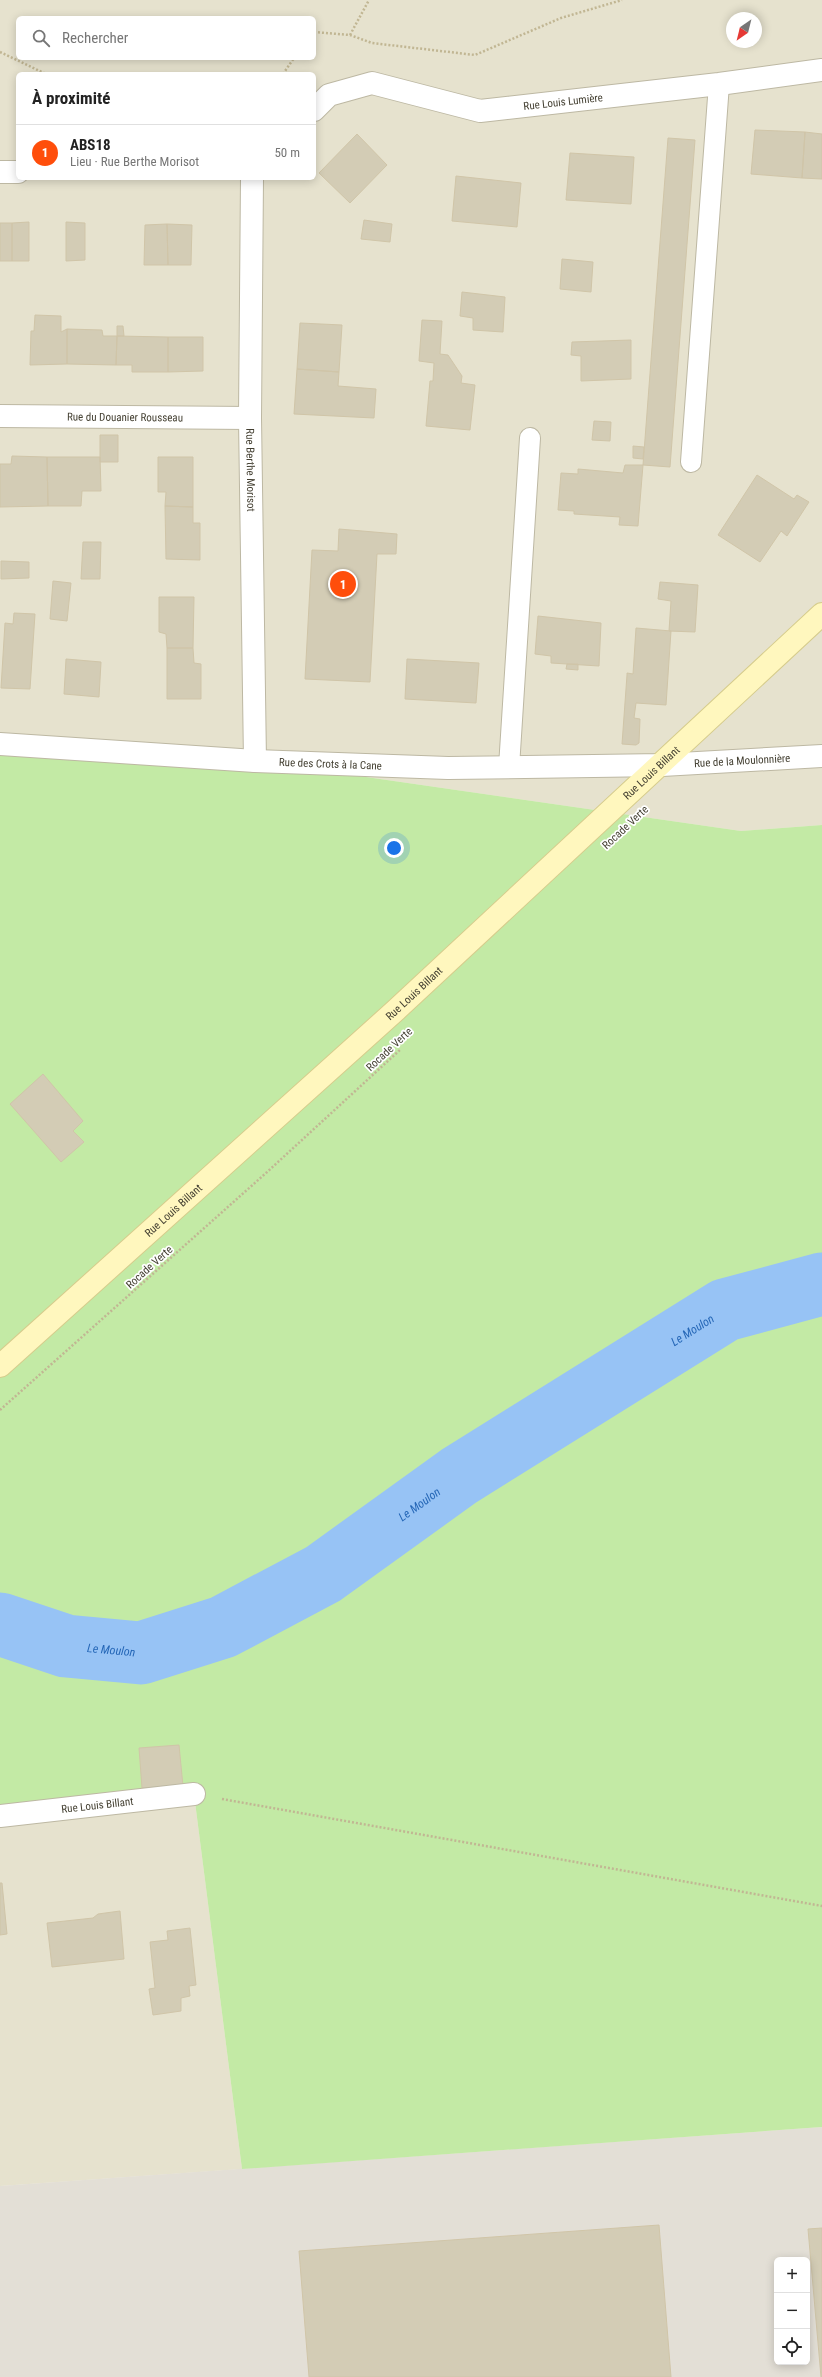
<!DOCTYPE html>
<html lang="fr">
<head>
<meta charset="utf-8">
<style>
  body { margin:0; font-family:"Roboto Condensed",sans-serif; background:#f6f6f6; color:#222 }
  .controls { position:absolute; right:12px; bottom:12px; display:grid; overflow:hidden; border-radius:6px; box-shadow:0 2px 10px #0003 }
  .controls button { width:36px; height:36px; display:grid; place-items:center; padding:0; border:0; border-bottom:1px solid #e0e0e0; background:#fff; color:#222; font:20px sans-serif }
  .compass { position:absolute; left:726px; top:12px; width:36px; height:36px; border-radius:50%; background:#fff; box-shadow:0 2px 10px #0003; rotate:215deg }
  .you { position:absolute; left:394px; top:848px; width:14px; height:14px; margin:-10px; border:3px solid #fff; border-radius:50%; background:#1a73e8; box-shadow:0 0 0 6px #1a73e833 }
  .badge { display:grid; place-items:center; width:26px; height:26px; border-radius:50%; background:#ff4e0b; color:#fff; font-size:13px; font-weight:700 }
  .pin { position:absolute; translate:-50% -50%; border:2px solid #fff; box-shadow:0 1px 4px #0006 }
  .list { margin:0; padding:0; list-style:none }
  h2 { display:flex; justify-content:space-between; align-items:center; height:52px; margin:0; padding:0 16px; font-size:17px }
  h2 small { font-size:13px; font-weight:400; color:#767676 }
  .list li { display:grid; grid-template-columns:26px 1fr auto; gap:12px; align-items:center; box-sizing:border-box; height:56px; padding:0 16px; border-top:1px solid #e0e0e0 }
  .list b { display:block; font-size:15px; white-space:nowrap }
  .list p { margin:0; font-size:13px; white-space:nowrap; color:#767676 }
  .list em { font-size:13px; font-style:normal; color:#767676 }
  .icon { flex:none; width:22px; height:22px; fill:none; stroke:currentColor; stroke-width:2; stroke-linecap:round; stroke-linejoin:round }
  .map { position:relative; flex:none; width:822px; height:2377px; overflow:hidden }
  .search { position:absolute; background:#fff; box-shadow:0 2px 10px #0003; left:16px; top:16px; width:300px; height:44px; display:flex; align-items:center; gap:10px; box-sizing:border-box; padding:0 14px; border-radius:6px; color:#767676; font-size:15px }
  .panel { position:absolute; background:#fff; box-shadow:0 2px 10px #0003; left:16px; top:72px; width:300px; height:108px; border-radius:6px }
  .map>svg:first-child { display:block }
</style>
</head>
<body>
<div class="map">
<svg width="822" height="2377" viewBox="0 0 822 2377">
  <rect width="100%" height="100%" fill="#f2efe1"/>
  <path fill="#e6e2ce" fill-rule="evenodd" d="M0,0H822V825L741,831L255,761L0,744ZM18,18H314V58H18ZM732,18H756V42H732ZM18,74H314V178H18Z
    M194,1794L242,2169L0,2186V1816Z"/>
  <path fill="#e3dfd6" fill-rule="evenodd" d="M822,2127V2377H0V2186ZM777,2260H807V2362H777Z"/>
  <path fill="#c3eaa5" d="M0,744L255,761L741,831L822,825V2127L242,2169L194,1794L0,1816Z"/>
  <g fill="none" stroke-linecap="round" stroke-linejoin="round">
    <path stroke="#97c3f5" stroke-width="63" id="s1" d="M0,1624L66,1646L141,1653L223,1627L323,1574L459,1476L725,1310L822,1284"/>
  </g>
  <path fill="#d3ccb5" stroke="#d0c5a8" d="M755,130L805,132L802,178L751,174Z
    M805,132L822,134V179L802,178Z
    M357,134L387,165L350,203L319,173Z
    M668,138L695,140L670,467L643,465Z
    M570,153L634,157L631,204L566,200Z
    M456,176L521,183L517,227L452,221Z
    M364,220L392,224L390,242L361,239Z
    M29,222V261H12V223Z
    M66,222L85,223V260L66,261Z
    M0,223H12V261H0Z
    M167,224L192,225L191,265H168Z
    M167,224L168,265H144L145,225Z
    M562,259L593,262L591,292L560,289Z
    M462,292L505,297L503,332L473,330V318L460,316Z
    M35,315L61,316V332L67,329V364L30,365L31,331H34Z
    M422,320L442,321L440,354L448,355L462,376L461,383L475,385L470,430L426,426L430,381H433L434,363L419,361Z
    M300,323L342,325L339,372L297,369Z
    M117,326H123L124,336H117Z
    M67,329L102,330L103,336H117L116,365L67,364Z
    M117,336L168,337V372H132V365H116Z
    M168,337H203V371L168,372Z
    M631,340V379L581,381V356L571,355L572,342Z
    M297,369L339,372L338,386L376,389L374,418L294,414Z
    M594,421L611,422L610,441L592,440Z
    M100,435H118V462H100Z
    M633,446L644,447L643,459L633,458Z
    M12,456L47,457L48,506L0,507V464H11Z
    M47,457H100L101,491H82L81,506H48Z
    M158,457H193V507L165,506L166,492H158Z
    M625,465H643L638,526L619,525L620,517L574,514V511L558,510L561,473L578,474V469L623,473Z
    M757,475L794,499L797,495L809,502L787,536L781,531L760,562L718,535Z
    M165,506L193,507V523H200V560L166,559Z
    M339,529L397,534L396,554H377L370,682L305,679L312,550L338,551Z
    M83,542H101L100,579H81Z
    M1,561L29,562V578L1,579Z
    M53,581L71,583L67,621L50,619Z
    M660,582L698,585L695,632L669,631L671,601L658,599Z
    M159,597H194L193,648H167L166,634L159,632Z
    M14,613L35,614L30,689L1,688L5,623L13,624Z
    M538,616L601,623L599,666L551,663V656L535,654Z
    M636,628L671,631L666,705L636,703L634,718L640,719L639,743L636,745L622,744L627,675V673L633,674Z
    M167,648H193L194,663L201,664V699H167Z
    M66,659L101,662L99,697L64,694Z
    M407,659L479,663L476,703L405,699Z
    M567,664H578V670L566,669Z
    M43,1074L83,1121L73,1131L84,1142L61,1162L10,1104Z
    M179,1745L183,1786L142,1788L139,1748Z
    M0,1883H2L7,1934L0,1935Z
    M120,1911L124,1959L52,1967L47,1923L93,1918L98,1914Z
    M190,1928L196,1985L189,1986L190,1996L181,1998V2011L153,2015L149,1989L155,1988L150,1942L168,1940L167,1931Z
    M659,2225L671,2377H309L299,2251Z
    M822,2228V2377H821L808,2229Z"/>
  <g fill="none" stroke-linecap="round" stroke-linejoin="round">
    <defs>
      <path id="lane" d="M691,462L719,84
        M509,767L530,438"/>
      <g id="street">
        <path id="s2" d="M314,110L329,95L372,83L480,111L719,84L822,70"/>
        <path d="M0,172H18"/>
        <path id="s3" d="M252,178L250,418L255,761"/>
        <path id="s4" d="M0,416L250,418"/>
        <path id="s5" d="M0,744L255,761L448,768L662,765L822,756"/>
        <path id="s6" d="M0,1816L194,1794"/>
      </g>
      <g id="secondary">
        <path id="s7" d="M0,1366L396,1010L822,614"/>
      </g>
    </defs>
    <use href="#lane" stroke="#bdb8a3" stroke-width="22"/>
    <use href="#street" stroke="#bdb8a3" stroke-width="24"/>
    <use href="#secondary" stroke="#d6cc8c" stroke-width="24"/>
    <path stroke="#c1b693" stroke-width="2.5" stroke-dasharray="2 2" stroke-linecap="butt" d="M314,32L350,35L372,43L475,55L561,18L622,0
      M350,35L369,0
      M0,52L46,74
      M283,74L294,58
      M0,1410L266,1173L401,1049
      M222,1799L822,1906"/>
    <use href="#lane" stroke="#fff" stroke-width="20"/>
    <use href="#street" stroke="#fff" stroke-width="22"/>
    <use href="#secondary" stroke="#fff7be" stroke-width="22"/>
  </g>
  <g text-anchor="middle" stroke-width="3.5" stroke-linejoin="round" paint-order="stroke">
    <g font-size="11" fill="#433f31" stroke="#fff">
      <text dy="4" stroke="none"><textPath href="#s2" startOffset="261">Rue Louis Lumière</textPath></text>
      <text dy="4" stroke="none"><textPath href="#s4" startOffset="125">Rue du Douanier Rousseau</textPath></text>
      <text dy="4" stroke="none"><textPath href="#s3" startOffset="292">Rue Berthe Morisot</textPath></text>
      <text dy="4" stroke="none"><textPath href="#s5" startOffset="743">Rue de la Moulonnière</textPath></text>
      <text dy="4" stroke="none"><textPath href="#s5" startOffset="331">Rue des Crots à la Cane</textPath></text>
      <text dy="4" stroke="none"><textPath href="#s7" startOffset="881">Rue Louis Billant</textPath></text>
      <text transform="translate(625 827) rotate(-43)" y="4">Rocade Verte</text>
      <text dy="4" stroke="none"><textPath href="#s7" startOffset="557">Rue Louis Billant</textPath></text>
      <text transform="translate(389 1049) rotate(-43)" y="4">Rocade Verte</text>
      <text dy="4" stroke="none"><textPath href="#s7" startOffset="233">Rue Louis Billant</textPath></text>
      <text transform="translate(149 1267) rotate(-42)" y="4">Rocade Verte</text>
      <text dy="4" stroke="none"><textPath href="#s6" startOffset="98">Rue Louis Billant</textPath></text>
    </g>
    <g font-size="12" font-style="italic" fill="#2466b6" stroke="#fff">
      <text dy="4" stroke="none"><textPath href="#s1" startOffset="787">Le Moulon</textPath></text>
      <text dy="4" stroke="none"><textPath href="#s1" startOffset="463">Le Moulon</textPath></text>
      <text dy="4" stroke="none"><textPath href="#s1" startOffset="115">Le Moulon</textPath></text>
    </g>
  </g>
</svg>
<div class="controls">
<button>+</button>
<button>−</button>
<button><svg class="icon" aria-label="locate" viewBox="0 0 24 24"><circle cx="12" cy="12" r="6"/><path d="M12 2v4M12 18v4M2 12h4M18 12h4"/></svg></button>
</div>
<svg class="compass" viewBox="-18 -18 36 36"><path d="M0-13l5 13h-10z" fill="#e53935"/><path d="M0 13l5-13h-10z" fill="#767676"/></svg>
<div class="you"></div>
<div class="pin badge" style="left:343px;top:584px">1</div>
<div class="search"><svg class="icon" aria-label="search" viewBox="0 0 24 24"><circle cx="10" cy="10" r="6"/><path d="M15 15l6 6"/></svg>Rechercher</div>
<section class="panel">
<h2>À proximité<small></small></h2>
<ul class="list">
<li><span class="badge">1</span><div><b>ABS18</b><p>Lieu · Rue Berthe Morisot</p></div><em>50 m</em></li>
</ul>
</section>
</div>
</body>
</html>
